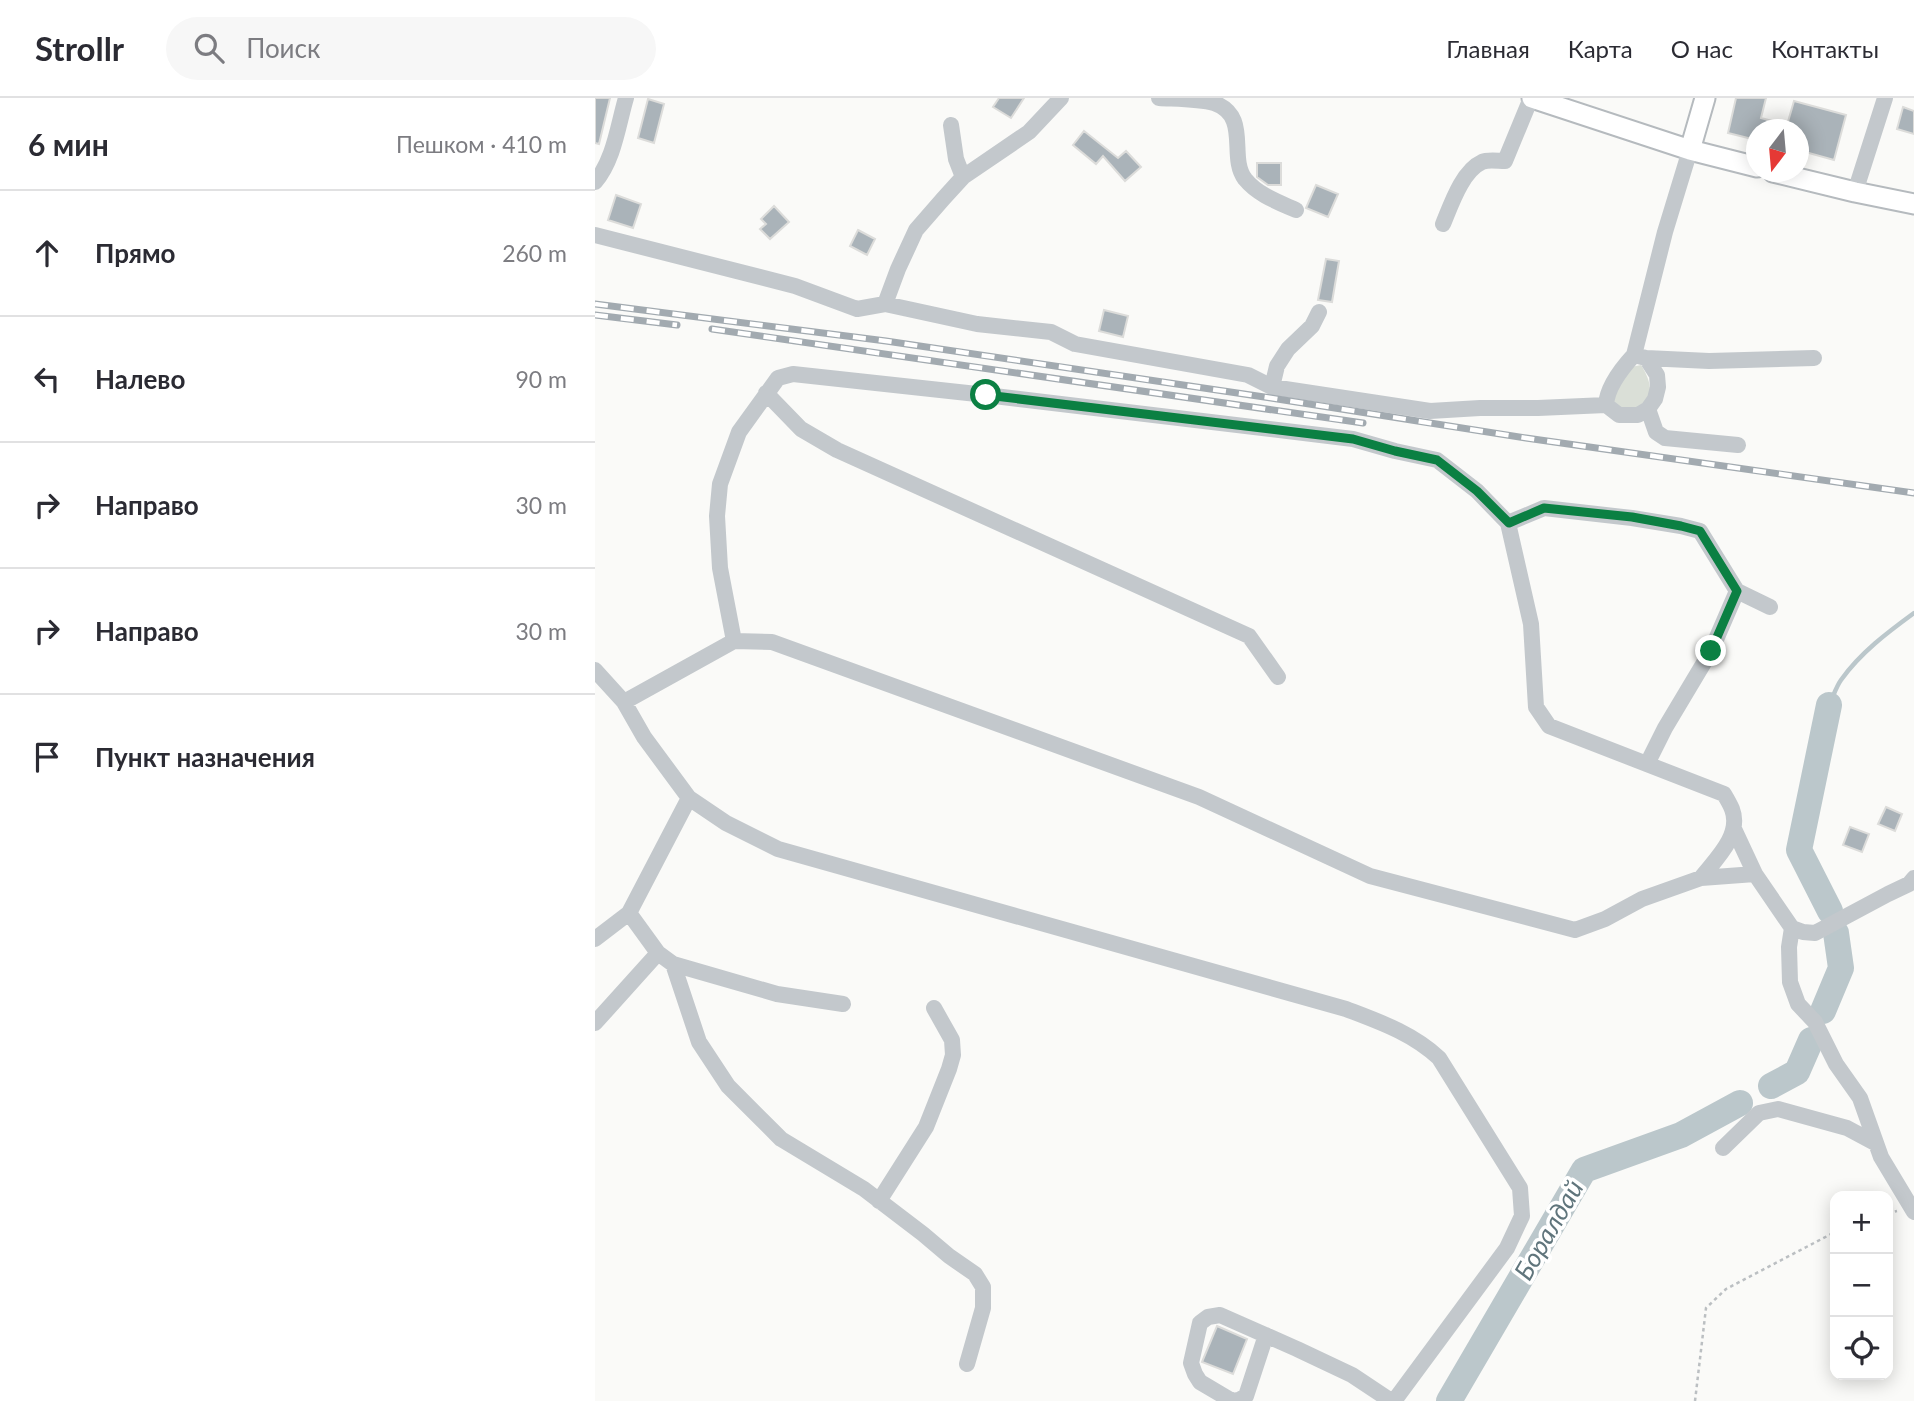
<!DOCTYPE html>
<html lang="ru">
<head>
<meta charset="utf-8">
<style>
  body { margin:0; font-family:Lato,sans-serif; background:#f7f7f7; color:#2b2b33 }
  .controls { position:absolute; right:21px; bottom:21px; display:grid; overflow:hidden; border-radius:14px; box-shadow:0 4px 18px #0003 }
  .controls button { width:63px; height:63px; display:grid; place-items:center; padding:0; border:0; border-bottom:2px solid #e1e1e2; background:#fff; color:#2b2b33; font:35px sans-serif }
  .compass { position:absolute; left:1151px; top:21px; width:63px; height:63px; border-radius:50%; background:#fff; box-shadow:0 4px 18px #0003; rotate:196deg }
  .stop { position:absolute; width:21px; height:21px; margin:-16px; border:5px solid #0b8043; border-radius:50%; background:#fff }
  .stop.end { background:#0b8043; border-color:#fff; box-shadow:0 2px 7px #0008 }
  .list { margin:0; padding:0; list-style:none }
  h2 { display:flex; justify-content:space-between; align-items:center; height:91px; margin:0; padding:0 28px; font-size:30px }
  h2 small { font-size:23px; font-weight:400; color:#7c7c81 }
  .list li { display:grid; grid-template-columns:46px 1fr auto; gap:21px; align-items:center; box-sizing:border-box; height:126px; padding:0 28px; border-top:2px solid #e1e1e2 }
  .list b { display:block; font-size:26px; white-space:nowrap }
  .list em { font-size:23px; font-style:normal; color:#7c7c81 }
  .icon { flex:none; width:38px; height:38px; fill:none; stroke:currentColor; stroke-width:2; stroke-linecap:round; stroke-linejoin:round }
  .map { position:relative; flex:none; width:1319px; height:1303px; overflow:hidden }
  header { display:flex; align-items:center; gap:42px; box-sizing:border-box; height:98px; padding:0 35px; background:#fff; border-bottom:2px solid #e1e1e2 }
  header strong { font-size:33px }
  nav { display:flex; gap:38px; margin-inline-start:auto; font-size:24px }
  .search { width:490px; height:63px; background:#f7f7f7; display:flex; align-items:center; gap:18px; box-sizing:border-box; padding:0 24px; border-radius:38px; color:#7c7c81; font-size:26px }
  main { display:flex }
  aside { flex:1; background:#fff }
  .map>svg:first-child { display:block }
</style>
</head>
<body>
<header>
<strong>Strollr</strong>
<div class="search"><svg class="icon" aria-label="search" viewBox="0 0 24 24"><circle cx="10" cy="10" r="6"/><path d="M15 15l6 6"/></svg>Поиск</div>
<nav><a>Главная</a><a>Карта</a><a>О нас</a><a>Контакты</a></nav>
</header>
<main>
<aside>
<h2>6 мин<small>Пешком · 410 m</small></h2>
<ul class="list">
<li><svg class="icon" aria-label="ahead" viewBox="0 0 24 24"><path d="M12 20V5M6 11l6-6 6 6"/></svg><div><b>Прямо</b></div><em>260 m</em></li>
<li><svg class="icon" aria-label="left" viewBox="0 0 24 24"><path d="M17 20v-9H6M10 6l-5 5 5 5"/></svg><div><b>Налево</b></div><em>90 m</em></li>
<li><svg class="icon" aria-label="right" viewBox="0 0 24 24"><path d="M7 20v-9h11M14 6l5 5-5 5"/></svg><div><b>Направо</b></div><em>30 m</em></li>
<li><svg class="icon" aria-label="right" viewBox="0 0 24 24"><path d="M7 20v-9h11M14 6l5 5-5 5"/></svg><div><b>Направо</b></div><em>30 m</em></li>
<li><svg class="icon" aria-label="arrive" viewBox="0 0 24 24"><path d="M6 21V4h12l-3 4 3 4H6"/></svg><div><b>Пункт назначения</b></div></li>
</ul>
</aside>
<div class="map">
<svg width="1319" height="1303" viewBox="0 0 1319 1303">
  <rect width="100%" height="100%" fill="#fafaf8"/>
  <path fill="#dadfd7" d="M1046,267C1054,279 1062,300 1046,311C1041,314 1034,313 1028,314L1019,306L1017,297L1036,269Z"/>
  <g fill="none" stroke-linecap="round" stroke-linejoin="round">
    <path stroke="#bbc7cb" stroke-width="4.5" d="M1234,607C1238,599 1241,589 1246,582C1265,555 1293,534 1319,515"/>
    <path stroke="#bbc7cb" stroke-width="26" d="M1234,607L1204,752L1235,813
      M1228,913L1246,870L1241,835
      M1176,988L1202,974L1216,942
      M854,1303L989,1072L1086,1037L1145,1005"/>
  </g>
  <path fill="#aab3b9" stroke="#dcdcda" stroke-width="2" d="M0,0H15L4,46L0,45Z
    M404,0H429L416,20L398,9Z
    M1141,0H1171L1166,20L1192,27L1199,3L1251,17L1239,62L1203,52V32H1161V42L1133,35Z
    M53,1L69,6L59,45L43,40Z
    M1308,9L1319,13V36L1302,31Z
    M489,33L523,60L531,53L546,69L530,83L508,58L501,66L478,47Z
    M662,65H686V87H673L662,79Z
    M721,87L743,96L733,119L711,110Z
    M21,97L46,106L38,130L13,122Z
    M179,108L194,124L175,141L165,131L171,126L166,121Z
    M263,132L280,141L272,157L255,148Z
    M731,161L744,163L737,204L723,202Z
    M509,212L533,218L528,239L504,233Z
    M1291,709L1307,716L1300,733L1283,726Z
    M1255,729L1274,736L1267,754L1248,747Z
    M622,1228L652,1241L638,1276L607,1264Z"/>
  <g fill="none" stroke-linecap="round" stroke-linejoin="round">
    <defs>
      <path id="major" d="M937,0L1095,52L1162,69
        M1095,52L1110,0
        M1178,74L1260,94L1319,106"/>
    </defs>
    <use href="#major" stroke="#b5babe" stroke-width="23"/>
    <path stroke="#bbbfc2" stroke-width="2.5" stroke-dasharray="3.5 3.5" stroke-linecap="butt" d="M1293,1115L1302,1113
      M1100,1303L1111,1210L1131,1191L1240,1134"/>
    <path stroke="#c3c8cc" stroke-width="16" d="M564,0C580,1 604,1 619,5C656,18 633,59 650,81C663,97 683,104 701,112
      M356,27L361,61L368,79
      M0,84C19,62 23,27 31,0
      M1260,94L1290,0
      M848,126C856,107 867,73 887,64C893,61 903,63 910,63L936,0
      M0,137L200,188L262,211L290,206L382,226L456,234L480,246L653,277L677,289L835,313L885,310H943L1011,307L1024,317H1043L1053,311L1060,301L1063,289L1062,277L1051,260L1039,257C1027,270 1012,289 1011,307
      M290,206L303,171L321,132L348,101L368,79L434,34L466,0
      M1039,257L1070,134L1095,52
      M1051,260L1114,263L1219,260
      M677,289L682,268L693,251L717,228L724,214
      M171,295L206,331L242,352L654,538L683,579
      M1053,311L1061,334L1070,340L1143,347
      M913,425L949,410L1037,420L1086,428L1105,433L1142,493L1175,509
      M139,543L125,470L122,418L125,386L144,334L183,280L198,276L391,297L758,341L800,353L842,362L882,393L913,425L936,526L941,609L954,628L1129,696C1132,701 1135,706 1137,711C1147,737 1121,761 1106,780
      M0,572L29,604L49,639L94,700L131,725L183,751L751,911C785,924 817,935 844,960L925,1090L927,1118L912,1150L799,1303
      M29,604L139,543L177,544L604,699L775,778L980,832L1010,821L1047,801L1106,780L1160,776L1197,830L1208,834L1220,835L1293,796L1314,786L1319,780
      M1052,666L1070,630L1116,553L1142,493
      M1139,731L1160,776
      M34,815L63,855L78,866L182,896L248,906
      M1197,830L1194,849L1195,884L1203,906L1220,924L1241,966L1265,1000L1286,1059L1319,1114
      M0,841L34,815L94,700
      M78,866L104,944L133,988L186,1041L269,1091L328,1136L354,1158L380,1176L388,1189V1210L372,1266
      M0,925L63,855
      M1128,1050L1164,1015L1183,1011L1252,1030L1280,1045
      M284,1103L331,1029L354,971L358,957L357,942L339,910
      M671,1237L651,1298L644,1302L637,1303L605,1284L600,1276L596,1265L605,1225L613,1219L625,1217L702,1251L757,1277L796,1303"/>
    <use href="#major" stroke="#fff" stroke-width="19"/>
    <defs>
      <path id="rail" d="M0,206L291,243L676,300L931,340L1319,395
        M0,217L82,227
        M117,231L768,325"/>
    </defs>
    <use href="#rail" stroke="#a2aab0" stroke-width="7"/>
    <use href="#rail" stroke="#fff" stroke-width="4.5" stroke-dasharray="13" stroke-linecap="butt"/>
  </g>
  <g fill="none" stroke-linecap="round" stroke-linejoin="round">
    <path stroke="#0b8043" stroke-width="9" d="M391,297L758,341L800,353L842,362L882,393L914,425L949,410L1037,419L1086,428L1105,433L1142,493L1116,553"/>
  </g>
  <g text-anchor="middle" stroke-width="7" stroke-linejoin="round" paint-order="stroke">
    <g font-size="26" font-style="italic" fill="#60757c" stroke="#fff">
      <text transform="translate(954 1132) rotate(-60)" y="9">Боралдай</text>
    </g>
  </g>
</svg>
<div class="controls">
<button>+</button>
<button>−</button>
<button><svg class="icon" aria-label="locate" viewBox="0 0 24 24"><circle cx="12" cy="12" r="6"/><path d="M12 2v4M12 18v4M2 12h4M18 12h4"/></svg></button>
</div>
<svg class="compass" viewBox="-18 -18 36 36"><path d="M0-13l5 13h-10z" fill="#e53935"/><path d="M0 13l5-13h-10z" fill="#7c7c81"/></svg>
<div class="stop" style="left:391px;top:297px"></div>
<div class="stop end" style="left:1116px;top:553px"></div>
</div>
</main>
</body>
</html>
